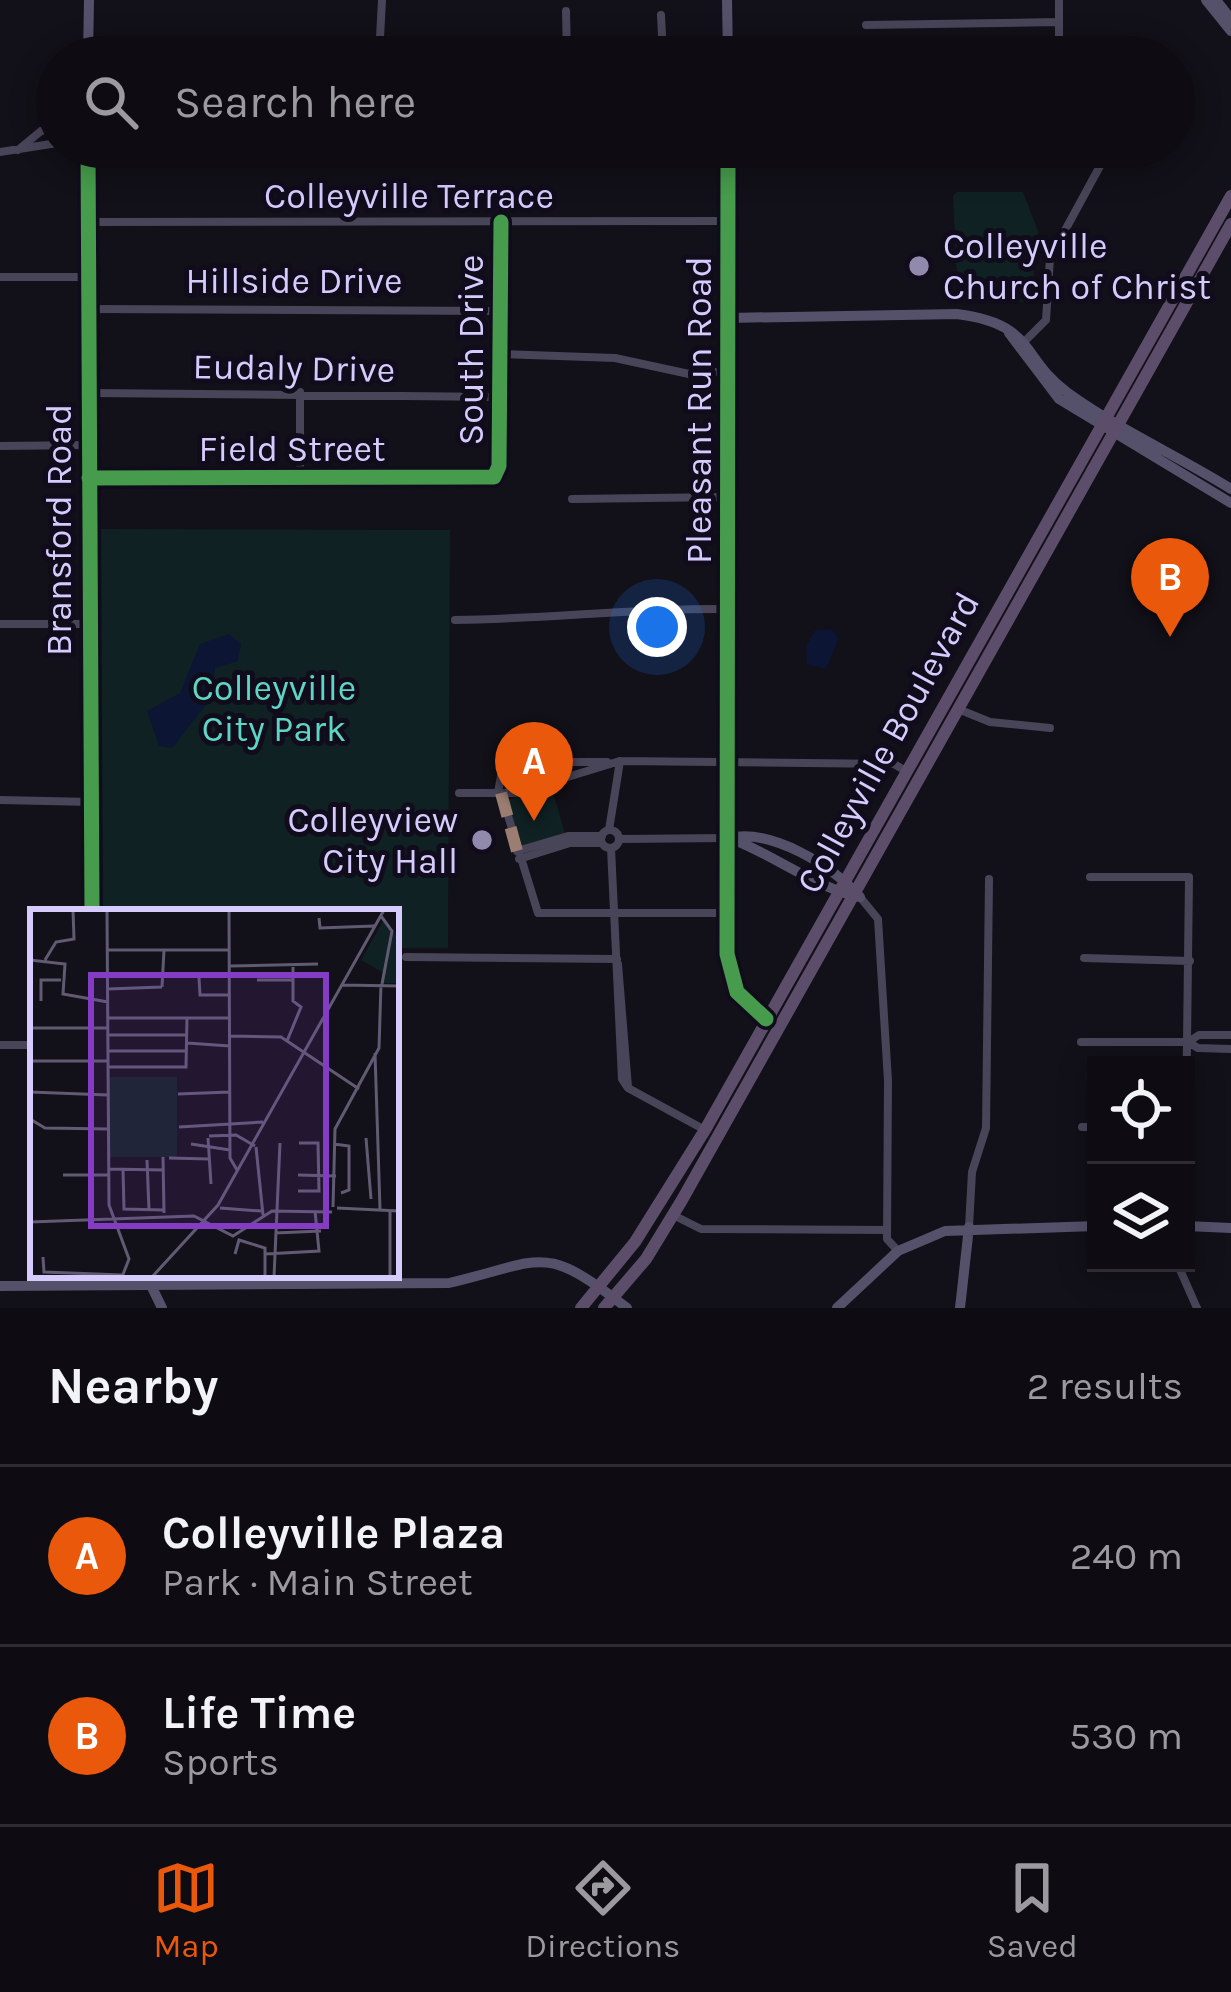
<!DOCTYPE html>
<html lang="en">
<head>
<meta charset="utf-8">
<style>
  body { margin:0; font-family:Karla,sans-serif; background:#1c1a20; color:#f1f3f6 }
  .controls { position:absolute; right:36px; bottom:36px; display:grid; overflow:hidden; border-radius:0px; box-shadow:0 6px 30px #0003 }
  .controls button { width:108px; height:108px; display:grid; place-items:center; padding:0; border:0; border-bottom:3px solid #2e2c32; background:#0e0c12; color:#f1f3f6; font:60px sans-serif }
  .you { position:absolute; left:657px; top:627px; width:42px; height:42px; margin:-30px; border:9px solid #fff; border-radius:50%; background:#1a73e8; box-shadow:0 0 0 18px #1a73e833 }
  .badge { display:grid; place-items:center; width:78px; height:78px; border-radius:50%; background:#ea580c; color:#fff; font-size:39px; font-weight:700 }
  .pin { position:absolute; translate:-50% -99px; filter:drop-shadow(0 3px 6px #0008) }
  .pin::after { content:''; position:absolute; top:63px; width:42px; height:36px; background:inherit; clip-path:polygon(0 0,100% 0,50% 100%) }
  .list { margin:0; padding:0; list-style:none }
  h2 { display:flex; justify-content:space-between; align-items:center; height:156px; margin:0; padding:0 48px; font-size:51px }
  h2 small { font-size:39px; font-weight:400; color:#9b9b9f }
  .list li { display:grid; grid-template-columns:78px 1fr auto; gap:36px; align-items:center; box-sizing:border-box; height:180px; padding:0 48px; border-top:3px solid #2e2c32 }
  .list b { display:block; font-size:45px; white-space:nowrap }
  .list p { margin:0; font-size:39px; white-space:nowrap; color:#9b9b9f }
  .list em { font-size:39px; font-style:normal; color:#9b9b9f }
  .icon { flex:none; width:66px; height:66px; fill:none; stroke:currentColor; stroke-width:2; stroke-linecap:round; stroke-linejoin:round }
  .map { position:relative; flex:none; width:1231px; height:1308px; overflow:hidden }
  .search { position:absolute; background:#0e0c12; box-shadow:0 6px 30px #0003; left:36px; right:36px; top:36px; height:132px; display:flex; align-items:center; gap:30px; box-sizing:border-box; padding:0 42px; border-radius:66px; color:#9b9b9f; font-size:45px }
  .sheet { height:516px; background:#0e0c12 }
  nav { display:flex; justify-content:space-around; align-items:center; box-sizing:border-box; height:168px; border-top:3px solid #2e2c32; background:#0e0c12; font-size:33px; color:#9b9b9f }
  nav a { display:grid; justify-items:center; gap:6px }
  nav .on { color:#ea580c }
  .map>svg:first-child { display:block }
</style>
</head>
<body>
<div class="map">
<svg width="1231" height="1308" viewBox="0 0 1231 1308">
  <rect width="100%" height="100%" fill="#121018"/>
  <path fill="#102123" d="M957,192H1023L1038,231L1031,302L958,300L953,196Z
    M95,529L450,530L448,948H396V912H100Z
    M551,786L565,833L515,848L502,802Z"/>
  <path fill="#0c1533" d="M831,629L839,638L826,669L807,664L806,646L815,630Z
    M229,634L241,644L238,661L215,668L212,697L172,748L159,746L147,711L180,693L200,644Z"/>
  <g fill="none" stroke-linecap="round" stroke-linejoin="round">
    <path stroke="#484559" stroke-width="8" d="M1059,0V57
      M566,11L567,57
      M661,15L663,57
      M866,25L1059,22
      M379,57L382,0
      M18,150L41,131L57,127
      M0,152L57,143
      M89,222L729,221
      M0,277H88
      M89,309L500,311
      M1021,345L1046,320L1050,258L1100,166L1090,147
      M500,354L615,358L689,374L728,371
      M90,393L500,397
      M0,446L89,445
      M89,478L494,477L499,466L501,222
      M300,479V392
      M572,499L727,497
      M455,620C546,619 636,608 727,609
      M0,624H88
      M958,709L990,722L1050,728
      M459,793H515L620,761L894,764L906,771
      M498,793L502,770L514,762H607
      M501,793L538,913H728
      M0,800L92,802
      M609,830L620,761
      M601 839a9 9 0 1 1 18 0a9 9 0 1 1-18 0Z
      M619,839L727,838
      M611,848L622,1079L628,1088L705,1130
      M517,851L568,836H602
      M519,859L570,843H602
      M1090,877H1189L1186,1125
      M860,897L878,919L888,1081L887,1239L898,1251
      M406,957L617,959
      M1084,958L1190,961
      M618,964L628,1087
      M1081,1042H1188L1198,1048L1231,1049
      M1188,1042L1199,1035H1231
      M0,1045H33
      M1082,1127H1096
      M673,1215L701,1229L887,1230
      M969,1227L972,1172L986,1128L989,879
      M1177,1263L1197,1308"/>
    <path stroke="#55516b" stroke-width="10" d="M727,0L728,57
      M1206,0L1231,31
      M1216,0L1231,19
      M88,57L89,0
      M88,147L92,912
      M728,147L727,954L737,992L766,1019
      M728,318L957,314C1036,324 1020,358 1068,393C1118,429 1178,456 1231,489
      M1009,333L1059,399L1231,503
      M729,838C771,828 833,866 860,897
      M732,839C774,855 818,889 860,897
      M1186,1226L1231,1228
      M146,1275L162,1308
      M0,1286L449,1283C544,1261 541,1241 627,1308
      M837,1308L898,1251L945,1231L1096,1226
      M960,1308L969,1227"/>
    <path stroke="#5c4e6a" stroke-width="12" d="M581,1308L635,1242L705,1130L1231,196
      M604,1308L646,1259L682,1200L1231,224"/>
    <path stroke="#9b7d72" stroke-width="12" stroke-dasharray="24 12" stroke-linecap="butt" d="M501,793L517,851"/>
    <defs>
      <path id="cycleway" d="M88,147L92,912
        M728,147L727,954L737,992L766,1019
        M89,478L494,477L499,466L501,222"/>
    </defs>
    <use href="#cycleway" stroke="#110c1c" stroke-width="22"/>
    <use href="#cycleway" stroke="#469c4c" stroke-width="15"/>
  </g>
  <g fill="#918aac" stroke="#110c1c" stroke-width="4.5">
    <circle cx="919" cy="266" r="12"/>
    <circle cx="482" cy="840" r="12"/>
  </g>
  <g text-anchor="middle" stroke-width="10" stroke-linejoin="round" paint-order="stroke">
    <g font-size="36" fill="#d5cbfc" stroke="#110c1c">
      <text x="409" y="208">Colleyville Terrace</text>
      <text x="294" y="293">Hillside Drive</text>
      <text transform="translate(470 350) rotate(-90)" y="13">South Drive</text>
      <text transform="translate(294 367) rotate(1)" y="13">Eudaly Drive</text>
      <text transform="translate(698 410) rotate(-90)" y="13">Pleasant Run Road</text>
      <text x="292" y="461">Field Street</text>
      <text transform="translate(58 530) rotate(-90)" y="13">Bransford Road</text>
      <text transform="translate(887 742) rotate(-61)" y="13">Colleyville Boulevard</text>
    </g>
    <g font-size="36" fill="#d5cbfc" stroke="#110c1c" text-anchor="start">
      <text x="943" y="258">Colleyville<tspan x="943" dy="41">Church of Christ</tspan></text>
      <text x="458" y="832" text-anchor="end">Colleyview<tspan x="458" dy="41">City Hall</tspan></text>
    </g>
    <g font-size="36" fill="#5dd6c4" stroke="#110c1c">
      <text x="274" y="700">Colleyville<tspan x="274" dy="41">City Park</tspan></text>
    </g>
  </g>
  <g transform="translate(30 909)">
    <rect width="369" height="369" fill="#121018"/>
    <path d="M353,12L369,29V74H353L352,63L331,51ZM79,168H147V248H80Z" fill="#102123"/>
    <path fill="none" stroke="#605b73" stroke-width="3" d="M77,1L79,296L99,350L92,368M199,1L200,249L207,261M351,7L362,22L352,75M289,9L290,19L344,17M78,41H200M0,51L35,55L33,85L78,93M15,51L26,33L44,30L43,1M200,57L288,55M169,69L170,86H200M227,71H264M312,76L369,77M132,78L134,41M78,80L132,78M11,92V71H31M78,109H200M0,119H78M78,126H157M200,127L251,128L329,180M257,132L271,98L263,92V56M157,134L200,137M78,142H157M345,144L350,300M0,152H78M78,158H156L157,109M0,183L78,186M148,185L200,183M0,210L15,219L79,220M149,218L233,213M179,227L206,226L225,237M178,229L181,275M336,229L341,290M161,235L200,241M304,235L319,237V281L311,284M226,238L233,306M133,248L134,304M139,249L179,250M117,251L119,301M79,260L134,261M93,261L94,300L134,301M33,266H78M268,266L306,267M268,282H289L288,234H269M303,298L305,220L349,139L351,75M190,299L231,302M307,299L369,302M0,313L164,307L203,327L242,302L302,303M245,324L291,322M205,345L209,331L235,339V368M235,345L289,342L285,302M13,348L14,363L93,366M122,368L188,296L354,1M244,368L250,234M360,368V302"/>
    <path fill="#843cc5" fill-opacity="0.15" stroke="#843cc5" stroke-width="6" d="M61,66H296V317H61Z"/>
    <rect width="369" height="369" fill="none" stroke="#d5cbfc" stroke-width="6"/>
  </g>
</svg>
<div class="controls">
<button><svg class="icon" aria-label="locate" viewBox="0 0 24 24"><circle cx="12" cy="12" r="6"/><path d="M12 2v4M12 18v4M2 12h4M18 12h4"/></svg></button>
<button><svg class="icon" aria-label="layers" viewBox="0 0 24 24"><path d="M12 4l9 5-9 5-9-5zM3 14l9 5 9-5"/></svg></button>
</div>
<div class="you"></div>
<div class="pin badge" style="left:534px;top:821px">A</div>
<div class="pin badge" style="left:1170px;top:637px">B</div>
<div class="search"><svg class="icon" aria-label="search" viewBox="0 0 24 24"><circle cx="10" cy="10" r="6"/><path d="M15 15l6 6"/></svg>Search here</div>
</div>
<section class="sheet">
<h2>Nearby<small>2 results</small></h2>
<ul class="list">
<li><span class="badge">A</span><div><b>Colleyville Plaza</b><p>Park · Main Street</p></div><em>240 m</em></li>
<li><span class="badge">B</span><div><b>Life Time</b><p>Sports</p></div><em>530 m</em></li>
</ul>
</section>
<nav>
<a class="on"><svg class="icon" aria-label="map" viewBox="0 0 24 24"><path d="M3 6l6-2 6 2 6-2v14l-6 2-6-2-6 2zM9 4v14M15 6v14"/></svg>Map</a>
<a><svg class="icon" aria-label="directions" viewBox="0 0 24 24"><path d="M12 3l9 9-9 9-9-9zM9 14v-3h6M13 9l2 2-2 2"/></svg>Directions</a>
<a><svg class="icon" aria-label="saved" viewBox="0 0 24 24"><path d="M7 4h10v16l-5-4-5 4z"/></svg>Saved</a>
</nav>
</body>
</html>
